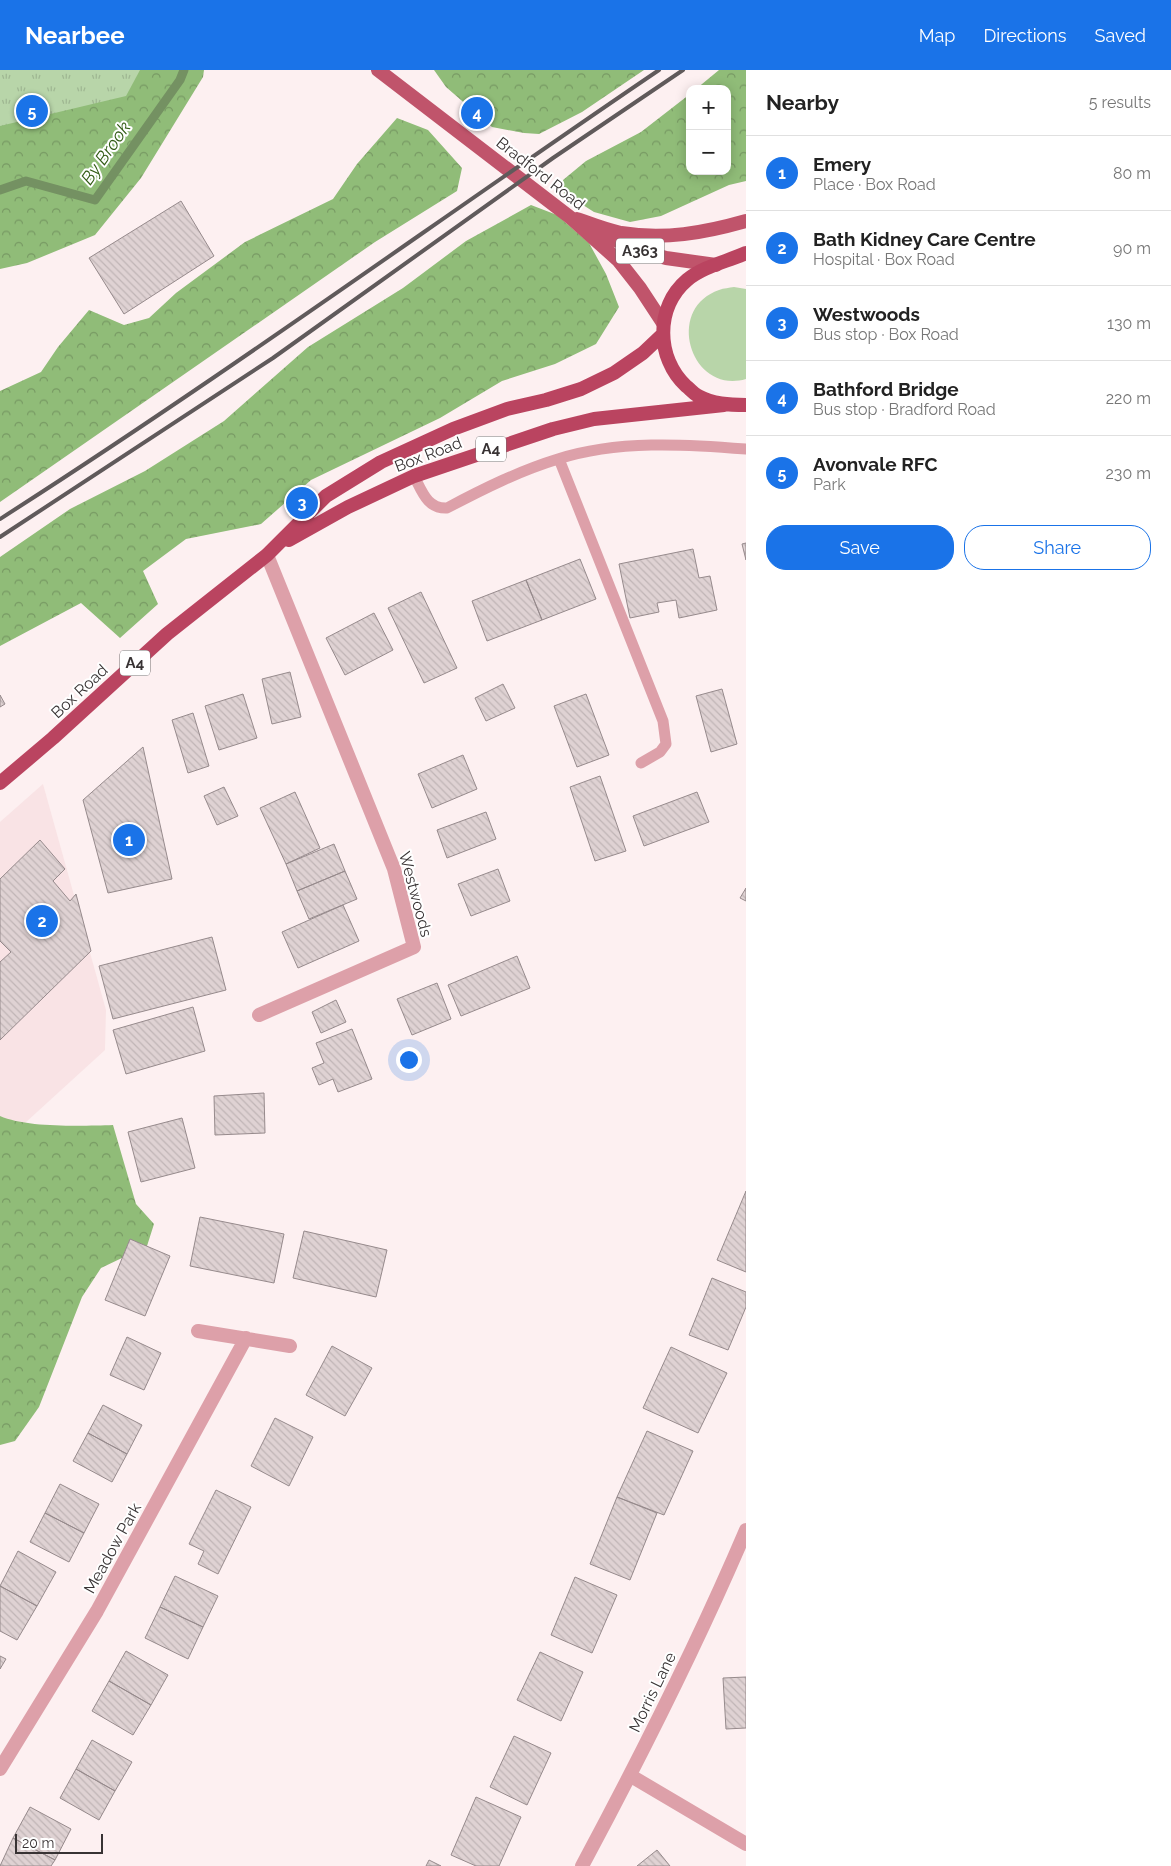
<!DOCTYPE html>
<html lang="en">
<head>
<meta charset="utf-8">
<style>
  body { margin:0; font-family:Raleway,sans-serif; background:#f6f6f6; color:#222 }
  .controls { position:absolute; right:15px; top:15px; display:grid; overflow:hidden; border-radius:10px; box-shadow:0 2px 12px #0003 }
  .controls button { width:45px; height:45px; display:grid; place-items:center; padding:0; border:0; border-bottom:1px solid #e0e0e0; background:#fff; color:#222; font:25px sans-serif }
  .scale { position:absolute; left:15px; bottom:12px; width:88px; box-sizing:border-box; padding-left:5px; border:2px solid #383334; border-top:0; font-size:14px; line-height:18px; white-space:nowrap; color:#383334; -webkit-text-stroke:4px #fff; paint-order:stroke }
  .you { position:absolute; left:408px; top:989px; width:18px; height:18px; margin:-12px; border:4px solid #fff; border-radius:50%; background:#1a73e8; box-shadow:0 0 0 8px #1a73e833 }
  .badge { display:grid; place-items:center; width:32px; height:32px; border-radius:50%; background:#1a73e8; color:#fff; font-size:16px; font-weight:700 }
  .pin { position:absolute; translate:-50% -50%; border:2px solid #fff; box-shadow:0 1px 5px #0006 }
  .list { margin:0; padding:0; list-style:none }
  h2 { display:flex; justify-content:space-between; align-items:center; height:65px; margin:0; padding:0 20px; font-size:21px }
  h2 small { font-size:16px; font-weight:400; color:#767676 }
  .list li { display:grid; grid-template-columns:32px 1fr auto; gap:15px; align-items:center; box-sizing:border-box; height:75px; padding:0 20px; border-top:1px solid #e0e0e0 }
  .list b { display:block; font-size:19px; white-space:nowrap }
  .list p { margin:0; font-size:16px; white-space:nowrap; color:#767676 }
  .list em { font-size:16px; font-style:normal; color:#767676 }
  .actions { display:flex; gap:10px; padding:15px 20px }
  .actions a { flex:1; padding:11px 0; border:1px solid #1a73e8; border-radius:20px; text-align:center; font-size:18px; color:#1a73e8 }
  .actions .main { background:#1a73e8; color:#fff }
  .map { position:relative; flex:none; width:746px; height:1796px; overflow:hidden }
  header { display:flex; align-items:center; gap:30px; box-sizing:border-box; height:70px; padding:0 25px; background:#1a73e8; color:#fff }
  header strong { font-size:24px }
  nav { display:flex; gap:28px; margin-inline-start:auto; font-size:18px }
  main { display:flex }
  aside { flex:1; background:#fff }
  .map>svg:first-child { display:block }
</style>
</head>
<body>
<header>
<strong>Nearbee</strong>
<nav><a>Map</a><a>Directions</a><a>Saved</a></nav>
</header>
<main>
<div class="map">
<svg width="746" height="1796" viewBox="0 0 746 1796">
  <defs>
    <pattern id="forest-crowns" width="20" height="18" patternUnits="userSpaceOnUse" patternTransform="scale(1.25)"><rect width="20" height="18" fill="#90bc78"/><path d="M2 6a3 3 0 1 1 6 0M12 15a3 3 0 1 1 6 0" fill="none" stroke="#779963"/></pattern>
    <pattern id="park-tufts" width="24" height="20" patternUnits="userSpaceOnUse" patternTransform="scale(1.25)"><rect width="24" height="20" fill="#b8d5a9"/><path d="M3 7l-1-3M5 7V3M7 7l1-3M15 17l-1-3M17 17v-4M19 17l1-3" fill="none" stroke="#9fb792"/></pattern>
    <pattern id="building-back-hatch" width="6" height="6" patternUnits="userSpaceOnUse" patternTransform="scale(1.25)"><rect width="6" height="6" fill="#dfd2d3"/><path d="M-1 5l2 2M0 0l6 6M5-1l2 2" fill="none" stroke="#c0b5b6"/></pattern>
  </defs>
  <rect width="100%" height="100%" fill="#fdf0f1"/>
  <path fill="#f9e3e5" d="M43,714L106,940L105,980L14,1063L0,1055V752Z"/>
  <path fill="#b8d5a9" d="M734,217L746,219V309C691,325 664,239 719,220C724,218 729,218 734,217Z"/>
  <path fill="url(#forest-crowns)" d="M113,0H204L203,7L141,108L95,165L27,193L0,199V47Z
    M434,0H644L582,42L539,64L524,63L492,57L446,17Z
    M719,0H746V111L729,115L661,146L630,152L594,142L564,123L563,110L586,91L641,62L690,24V101H727V19H696Z
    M397,48L428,60L462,98L457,121L375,172L0,432V321L41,302L58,277L89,240L124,255L149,248L176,223L245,172L333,129L357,94Z
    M531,135L557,145L589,173L606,204L619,237L596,274L555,294L502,311L440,348L311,410L261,454L186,469L143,501L158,534L120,568L81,533L0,576V487L70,439L145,401L224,351L308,277L403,218L466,171Z
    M0,1046C27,1058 83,1056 113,1055L136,1134L154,1154L147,1176L101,1198L82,1227L39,1337L15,1371L0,1375Z"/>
  <path fill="url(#park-tufts)" d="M0,0H140L126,26L0,56Z"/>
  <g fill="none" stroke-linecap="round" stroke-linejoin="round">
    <path stroke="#749162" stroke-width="9" d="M0,120L26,111L95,130L180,10L184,0"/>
  </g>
  <path fill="url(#building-back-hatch)" stroke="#968a8c" d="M181,131L214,186L124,244L89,188Z
    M746,473V490L742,474Z
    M693,479L699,508L710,506L717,540L679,548L676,530L657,533L659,542L630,548L619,494Z
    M580,489L596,529L542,550L526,510Z
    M526,510L542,550L487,571L472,531Z
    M421,522L457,598L424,613L388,538Z
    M374,543L393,580L345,605L326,568Z
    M290,602L301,647L272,654L262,609Z
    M503,614L515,638L486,651L475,628Z
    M722,619L737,674L711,682L696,626Z
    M243,624L257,668L219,680L205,636Z
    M586,624L609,685L577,697L554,636Z
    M0,625L5,634L0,637Z
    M193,643L209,696L188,703L172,650Z
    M143,677L172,809L108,823L83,730Z
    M463,685L477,719L432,738L418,704Z
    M600,706L626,781L595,791L570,717Z
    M224,717L238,746L217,755L204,726Z
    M295,722L320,778L286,794L260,738Z
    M697,722L709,752L644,776L633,746Z
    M486,742L496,769L447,788L437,760Z
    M40,770L65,799L53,811L70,831L76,824L91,881L0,970V892L11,882L0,871V809Z
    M334,774L345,801L297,821L286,794Z
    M498,799L510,831L471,846L458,814Z
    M345,801L357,829L309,849L297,821Z
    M746,818V831L740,828Z
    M343,835L359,871L298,898L282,862Z
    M212,867L226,920L113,949L99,896Z
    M517,886L530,918L461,946L448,915Z
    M437,913L451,949L412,965L397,929Z
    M336,930L346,952L321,963L312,942Z
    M193,937L205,981L126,1004L113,960Z
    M352,959L372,1009L338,1022L333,1009L319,1015L312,998L324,993L316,973Z
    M264,1023L265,1063L215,1065L214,1026Z
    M182,1048L195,1098L141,1112L128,1062Z
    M746,1121V1202L717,1190Z
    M200,1147L284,1164L274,1213L190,1196Z
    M304,1161L387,1180L376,1227L293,1208Z
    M130,1169L170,1186L145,1246L105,1230Z
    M712,1208L746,1222V1237L728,1280L689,1265Z
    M127,1267L161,1283L144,1320L110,1305Z
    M332,1276L372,1298L345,1346L306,1325Z
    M671,1277L727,1303L698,1363L643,1338Z
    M103,1335L142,1355L127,1384L88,1363Z
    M275,1348L313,1367L289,1416L251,1396Z
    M647,1361L693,1381L664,1445L617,1427Z
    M88,1363L127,1384L112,1412L73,1391Z
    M60,1414L99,1434L84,1463L45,1443Z
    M216,1420L251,1437L218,1504L198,1494L204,1481L189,1474Z
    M617,1427L657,1443L630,1510L590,1494Z
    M45,1443L84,1463L69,1492L30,1472Z
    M18,1481L56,1502L37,1536L0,1516Z
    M175,1506L218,1526L203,1557L160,1537Z
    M575,1507L617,1525L592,1583L551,1565Z
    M0,1516L37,1536L17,1570L0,1561Z
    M160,1537L203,1557L188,1589L145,1568Z
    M126,1581L168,1605L151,1635L109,1611Z
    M540,1582L583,1602L561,1651L517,1630Z
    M0,1586L6,1589L0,1599Z
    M746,1607V1658L726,1659L723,1608Z
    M109,1611L151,1635L133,1665L92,1641Z
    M514,1666L551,1683L527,1735L490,1717Z
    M92,1670L132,1692L115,1721L76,1699Z
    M76,1699L115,1721L99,1750L60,1728Z
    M476,1727L521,1747L499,1796H476L451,1785Z
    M30,1737L71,1759L55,1790L13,1768Z
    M13,1768L55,1790L51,1796H0Z
    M657,1780L670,1796H637Z
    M429,1790L441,1796H426Z"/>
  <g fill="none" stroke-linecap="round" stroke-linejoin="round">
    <path stroke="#dda0a9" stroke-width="11" d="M559,389L663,651L666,674L660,682L641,693
      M414,406C422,421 427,439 447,438C483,419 519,401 558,389C617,370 685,374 746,379"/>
    <path stroke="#dda0a9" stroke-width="14" d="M259,945L414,877L394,799L267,485
      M198,1261L290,1276
      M0,1699L97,1541L246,1268
      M631,1706L746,1774
      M582,1796C641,1686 697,1575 746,1460"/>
    <path stroke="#c0546b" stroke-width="14" d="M378,0L571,148L618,190L640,218L663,253
      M577,149C591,154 606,160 621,163C664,170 704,163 746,151
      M606,165L634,179L666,188L716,195"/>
    <path stroke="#ba4460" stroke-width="14" d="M746,183C726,192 704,196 687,210C655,237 656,288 686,316C690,319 693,323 698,326C713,334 729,335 746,335
      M289,470L348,437L414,406L553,359L594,349L724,335
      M0,713L53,668L167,564L267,485L326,426L381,392L453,359L507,339L546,330L581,319L614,303L643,283L662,265"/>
    <path stroke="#605a5b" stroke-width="4" d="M0,449C224,306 439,149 659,0
      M0,467L273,288L553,88L683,0"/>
  </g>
  <g text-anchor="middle" stroke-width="4" stroke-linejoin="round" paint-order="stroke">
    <g fill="#fff" stroke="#747071" stroke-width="1">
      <rect x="616" y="168.5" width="48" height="25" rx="4"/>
      <rect x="476" y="366.5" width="30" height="25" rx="4"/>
      <rect x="120" y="580.5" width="30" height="25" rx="4"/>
    </g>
    <g font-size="15" font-weight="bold" fill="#383334">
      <text x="640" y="186">A363</text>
      <text x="491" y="384">A4</text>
      <text x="135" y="598">A4</text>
    </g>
    <g font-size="16" fill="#383334" stroke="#fff">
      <text transform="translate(541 103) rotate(38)" y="6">Bradford Road</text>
      <text transform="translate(428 384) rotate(-21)" y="6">Box Road</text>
      <text transform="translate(79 621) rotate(-43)" y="6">Box Road</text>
      <text transform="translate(416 824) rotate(75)" y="6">Westwoods</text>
      <text transform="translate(112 1478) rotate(-61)" y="6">Meadow Park</text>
      <text transform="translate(652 1622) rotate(-64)" y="6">Morris Lane</text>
    </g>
    <g font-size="18" font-style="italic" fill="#325b15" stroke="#fff">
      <text transform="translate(106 83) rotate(-55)" y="6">By Brook</text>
    </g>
  </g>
</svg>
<div class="controls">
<button>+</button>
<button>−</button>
</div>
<div class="scale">20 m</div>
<div class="you"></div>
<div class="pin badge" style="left:129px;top:770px">1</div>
<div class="pin badge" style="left:42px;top:851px">2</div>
<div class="pin badge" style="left:302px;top:433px">3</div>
<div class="pin badge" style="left:477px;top:43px">4</div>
<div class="pin badge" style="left:32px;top:41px">5</div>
</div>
<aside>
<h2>Nearby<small>5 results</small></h2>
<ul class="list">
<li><span class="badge">1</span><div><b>Emery</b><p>Place · Box Road</p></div><em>80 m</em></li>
<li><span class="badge">2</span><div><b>Bath Kidney Care Centre</b><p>Hospital · Box Road</p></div><em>90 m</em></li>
<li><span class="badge">3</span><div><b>Westwoods</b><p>Bus stop · Box Road</p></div><em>130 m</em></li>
<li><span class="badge">4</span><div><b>Bathford Bridge</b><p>Bus stop · Bradford Road</p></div><em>220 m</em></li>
<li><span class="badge">5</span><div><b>Avonvale RFC</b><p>Park</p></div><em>230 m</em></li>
</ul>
<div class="actions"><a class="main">Save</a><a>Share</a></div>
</aside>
</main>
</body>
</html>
